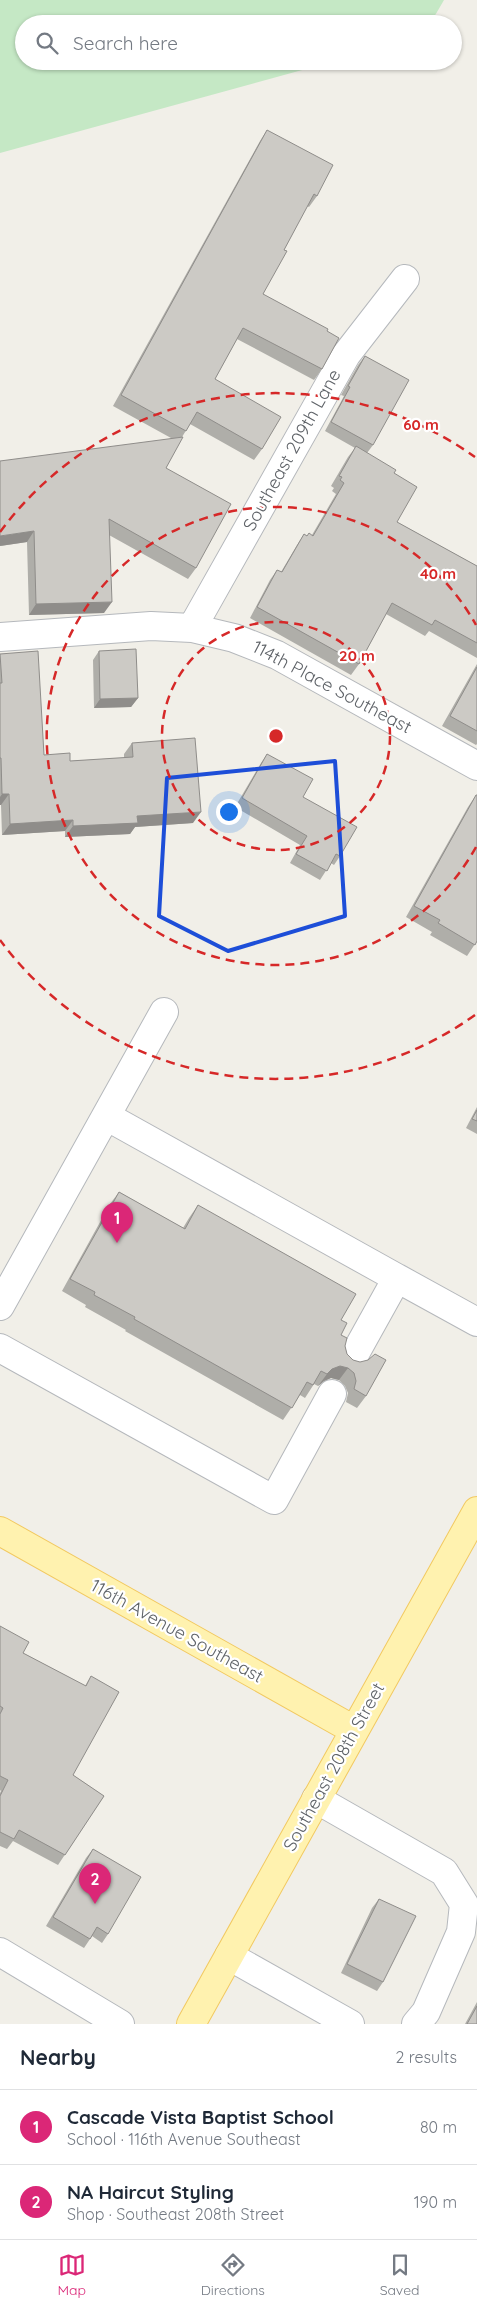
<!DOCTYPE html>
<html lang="en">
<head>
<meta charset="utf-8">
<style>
  body { margin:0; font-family:Quicksand,sans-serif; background:#f6f6f7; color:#1f2937 }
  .you { position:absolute; left:228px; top:811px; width:18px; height:18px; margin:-12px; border:4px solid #fff; border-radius:50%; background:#1a73e8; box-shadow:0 0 0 8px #1a73e833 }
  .badge { display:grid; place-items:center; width:32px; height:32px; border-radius:50%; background:#db2777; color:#fff; font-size:16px; font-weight:700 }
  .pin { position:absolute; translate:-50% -41px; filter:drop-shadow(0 1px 2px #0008) }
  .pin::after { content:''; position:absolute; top:26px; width:18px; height:15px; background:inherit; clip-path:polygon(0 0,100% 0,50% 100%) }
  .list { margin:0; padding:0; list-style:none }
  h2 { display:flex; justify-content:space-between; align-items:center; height:65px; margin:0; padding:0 20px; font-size:21px }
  h2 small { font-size:16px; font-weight:400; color:#747a83 }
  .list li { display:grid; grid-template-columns:32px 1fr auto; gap:15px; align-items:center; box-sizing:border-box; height:75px; padding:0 20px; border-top:1px solid #e0e1e3 }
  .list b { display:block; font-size:19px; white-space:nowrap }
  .list p { margin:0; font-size:16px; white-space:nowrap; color:#747a83 }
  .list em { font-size:16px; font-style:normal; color:#747a83 }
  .icon { flex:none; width:28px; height:28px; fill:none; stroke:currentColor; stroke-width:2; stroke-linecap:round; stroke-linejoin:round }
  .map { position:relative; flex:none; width:477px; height:2024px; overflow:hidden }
  .search { position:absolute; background:#fff; box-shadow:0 1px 4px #0004; left:15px; right:15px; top:15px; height:55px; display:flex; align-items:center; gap:12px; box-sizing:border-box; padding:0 18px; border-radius:28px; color:#747a83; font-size:19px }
  .sheet { height:215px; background:#fff }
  nav { display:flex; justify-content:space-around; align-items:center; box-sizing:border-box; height:70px; border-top:1px solid #e0e1e3; background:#fff; font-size:14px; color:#747a83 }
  nav a { display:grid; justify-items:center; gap:2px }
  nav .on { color:#db2777 }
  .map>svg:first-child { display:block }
</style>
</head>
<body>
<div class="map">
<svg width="477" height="2024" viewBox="0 0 477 2024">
  <rect width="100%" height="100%" fill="#f1efe8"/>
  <path fill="#c5e8c5" d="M0,0H444L430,24H24V61H335L0,153Z"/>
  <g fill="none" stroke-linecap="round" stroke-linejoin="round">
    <defs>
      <path id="minor" d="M192,628L346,355L405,279
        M0,637L151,626L192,628L234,638L277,655L477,766
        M106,1116L397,1278
        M0,1306L164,1012
        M0,1348L274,1500L332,1394
        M352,1359L397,1278L477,1322
        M316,1799L444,1872L464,1904L461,1932L426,2012L416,2024
        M0,1952L120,2024
        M229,1956L350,2024"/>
      <path id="major" d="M0,1531L354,1730
        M191,2024L477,1511"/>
    </defs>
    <use href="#minor" stroke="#b5b8bc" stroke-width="30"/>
    <use href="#major" stroke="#f2c960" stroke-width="30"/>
    <use href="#minor" stroke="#fff" stroke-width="28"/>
    <use href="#major" stroke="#fff2af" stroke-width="28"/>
  </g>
  <path fill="#afaea9" d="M267,130L317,196L309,207L307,206L284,250L263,294L327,331L322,369L314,380L237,339L215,379L262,449L254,460L190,424L182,437L166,468L196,568L188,579L109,535L104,613L29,615L27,542L0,546L171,438L113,406L260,141Z
    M365,356L373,445L367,453L394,473L397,522L477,566V658L429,631L425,636L386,614L359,664L351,675L250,618L270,580L277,570L281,572L297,545L304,534L307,536L312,535L336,494L332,491L334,488L331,486L348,457L355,448L325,431L344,396L341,395L358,365Z
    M99,651L138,698L131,707L94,708L93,660Z
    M0,654L44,755L70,761L124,758V754L132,743L193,823L135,827L130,834L65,837V831L2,835L1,805H0Z
    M477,664V744L476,745L442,726Z
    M267,754L340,856L334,865L331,863L320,880L290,863L300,845L235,807L261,763Z
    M476,795L477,941L467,956L430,935L432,932L406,917L468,807Z
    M477,1107V1134L466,1128Z
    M119,1192L183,1228L189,1218L198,1205L341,1320V1335L345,1346L347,1354L366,1396L357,1408L346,1402L348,1393L345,1386L339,1380L331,1378L324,1381L318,1386L314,1384L305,1398L300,1395L283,1420L125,1331L126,1330L85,1307L86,1305L62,1291L110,1204Z
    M0,1626L23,1653L85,1686L91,1676L73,1775L104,1796L58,1865L13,1841L7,1849L0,1846V1793L1,1791L0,1790Z
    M93,1849L108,1934L102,1943L92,1936L84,1948L46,1926L86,1858Z
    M379,1899L383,1982L377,1991L341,1973L372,1908Z
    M477,2002V2024H465Z"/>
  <path fill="#8f8d8a" d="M34,531L27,542L0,546V536Z
    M112,602L104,613L29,615L36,604Z
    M138,698L131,707L94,708L100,699Z
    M2,794H9L1,805H0V797Z
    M201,812L193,823L135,827L130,834L65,837L73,826L137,816Z
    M73,820L65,831L2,835L10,824Z
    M340,1366L348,1368L339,1380L331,1378L324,1381L318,1386L327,1374L332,1369Z"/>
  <path fill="#cccac5" stroke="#8f8d8a" d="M267,130L333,165L317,196L314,194L284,250L287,251L263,294L328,329L327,331L339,338L322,369L243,328L215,379L281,417L262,449L197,412L186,431L121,395Z
    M365,356L409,380L373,445L331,422L350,387L348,386Z
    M183,437L166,468L231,504L196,568L109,519L112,602L36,604L34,531L0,536V461Z
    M356,446L396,470L394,473L417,487L397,522L477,566V643L435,620L432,625L392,603L359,664L257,607L277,570L282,572L304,534L307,536L309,533L313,536L344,483L340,480L342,477L339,476Z
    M136,649L138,698L100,699L99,651Z
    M38,651L44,755L70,753V761L133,757L132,743L195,738L201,812L137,816L138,823L73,826V820L10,824L9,794H2L1,758H0V683H2L0,654Z
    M477,667V731L450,716Z
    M267,754L313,779L303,797L357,827L340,856L336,854L327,871L296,854L307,836L242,798Z
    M476,795H477V941L475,945L438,923L440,920L414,906Z
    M477,1110V1121L472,1119Z
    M119,1192L185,1229L198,1205L356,1294L341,1320L347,1323L341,1335L347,1338L345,1346L347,1354L353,1360L360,1362L368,1360L375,1354L386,1360L366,1396L354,1389L356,1381L354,1373L348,1368L340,1366L332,1369L327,1374L321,1371L313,1385L307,1382L292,1408L134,1319L135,1317L94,1295L95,1292L70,1279Z
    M0,1626L29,1642L23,1653L86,1686L91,1676L119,1692L73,1775L104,1796L65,1855L19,1830L14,1839L0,1832V1796L8,1780L0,1776V1714L3,1708L0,1706Z
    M93,1849L141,1877L108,1934L97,1927L90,1939L53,1917Z
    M379,1899L416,1916L383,1982L347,1964Z
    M477,2006V2024H467Z"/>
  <path fill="none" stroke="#1d4ed8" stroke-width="4" stroke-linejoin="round" d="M335,761L345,916L228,951L159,916L167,778Z"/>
  <g fill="none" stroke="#d62828" stroke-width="2.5" stroke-dasharray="9 6">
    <circle cx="276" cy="736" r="114"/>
    <path d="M476 847A229 229 0 1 1 476 625"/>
    <path d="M475 1015A343 343 0 0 1 0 940M0 532A343 343 0 0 1 475 457"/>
  </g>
  <g text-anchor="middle" stroke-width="4.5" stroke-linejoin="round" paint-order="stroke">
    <g font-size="18" fill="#5f6368" stroke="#fff">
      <text transform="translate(292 450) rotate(-61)" y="6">Southeast 209th Lane</text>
      <text transform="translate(332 687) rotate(28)" y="6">114th Place Southeast</text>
      <text transform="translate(177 1631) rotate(29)" y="6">116th Avenue Southeast</text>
      <text transform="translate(334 1767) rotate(-61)" y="6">Southeast 208th Street</text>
    </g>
  </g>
  <circle cx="276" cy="736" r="8" fill="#d62828" stroke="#fff" stroke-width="2.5"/>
  <g font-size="15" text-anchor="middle" font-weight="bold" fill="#d62828" stroke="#fff" stroke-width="4.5" stroke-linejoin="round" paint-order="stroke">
    <text x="421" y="430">60 m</text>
    <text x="438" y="579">40 m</text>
    <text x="357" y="661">20 m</text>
  </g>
</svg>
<div class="you"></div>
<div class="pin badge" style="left:117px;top:1243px">1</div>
<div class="pin badge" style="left:95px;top:1904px">2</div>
<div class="search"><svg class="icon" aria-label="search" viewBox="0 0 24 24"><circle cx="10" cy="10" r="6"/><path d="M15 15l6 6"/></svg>Search here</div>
</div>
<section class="sheet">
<h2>Nearby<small>2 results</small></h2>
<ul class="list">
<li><span class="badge">1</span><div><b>Cascade Vista Baptist School</b><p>School · 116th Avenue Southeast</p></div><em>80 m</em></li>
<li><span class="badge">2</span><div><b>NA Haircut Styling</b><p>Shop · Southeast 208th Street</p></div><em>190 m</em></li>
</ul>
</section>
<nav>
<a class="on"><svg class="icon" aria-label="map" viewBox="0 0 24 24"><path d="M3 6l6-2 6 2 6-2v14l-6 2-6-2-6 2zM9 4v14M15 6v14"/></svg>Map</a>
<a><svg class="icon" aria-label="directions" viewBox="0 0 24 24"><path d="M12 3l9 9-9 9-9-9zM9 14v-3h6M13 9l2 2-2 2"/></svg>Directions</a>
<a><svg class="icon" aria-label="saved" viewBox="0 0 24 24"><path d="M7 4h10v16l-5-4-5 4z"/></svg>Saved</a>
</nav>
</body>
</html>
